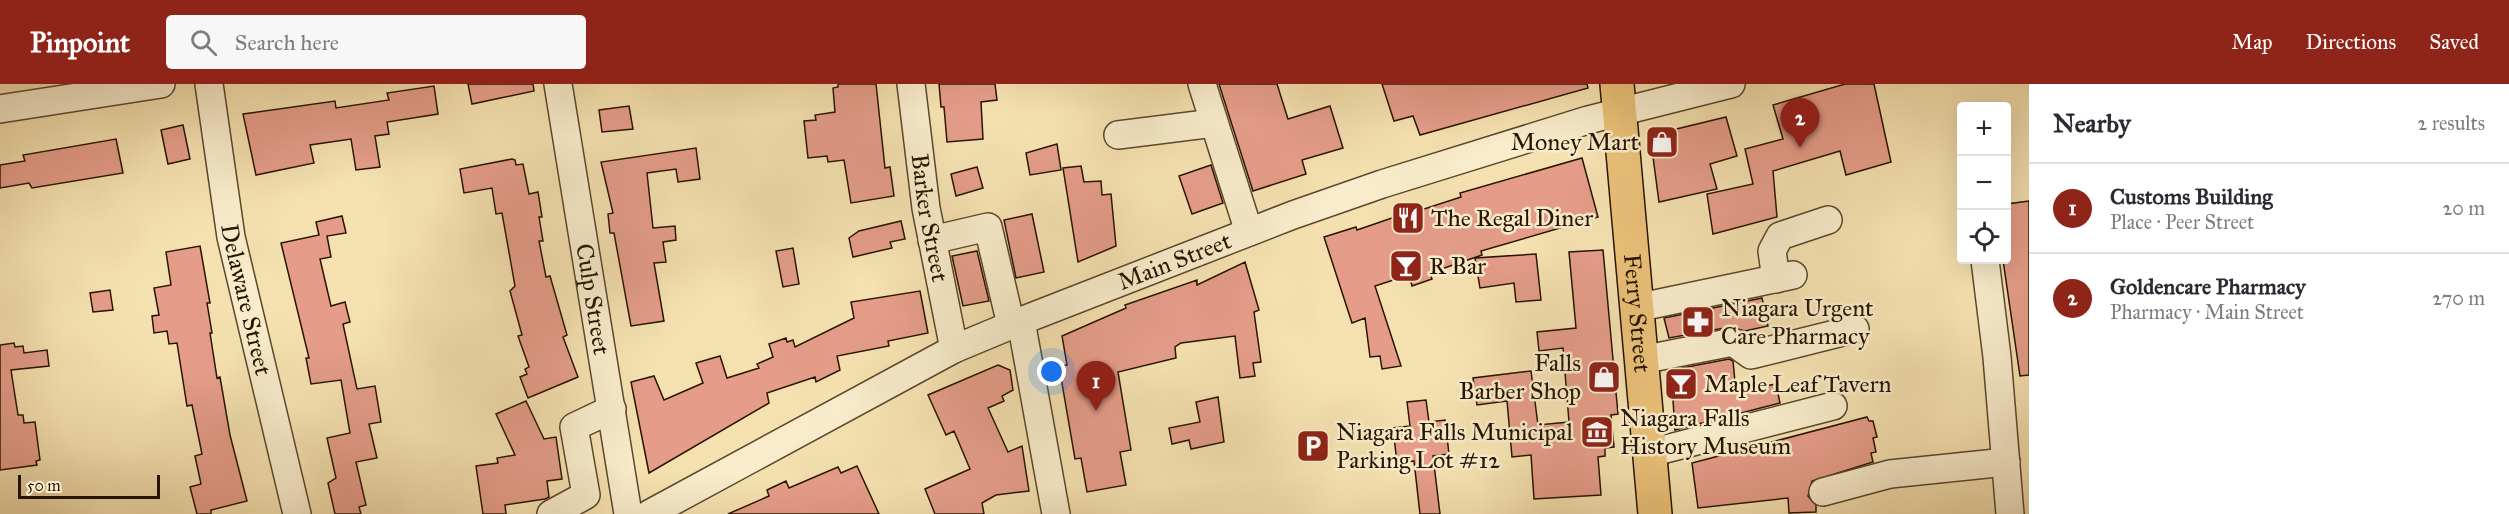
<!DOCTYPE html>
<html lang="en">
<head>
<meta charset="utf-8">
<style>
  body { margin:0; font-family:"IM FELL Great Primer",serif; background:#f7f7f7; color:#2b2b33 }
  .controls { position:absolute; right:18px; top:18px; display:grid; overflow:hidden; border-radius:6px; box-shadow:0 6px 24px #0002 }
  .controls button { width:54px; height:54px; display:grid; place-items:center; padding:0; border:0; border-bottom:2px solid #e1e1e2; background:#fff; color:#2b2b33; font:30px sans-serif }
  .scale { position:absolute; left:18px; bottom:15px; width:142px; box-sizing:border-box; padding-left:6px; border:3px solid #281400; border-top:0; font-size:16px; line-height:21px; white-space:nowrap; color:#281400; -webkit-text-stroke:4px #f8eccc; paint-order:stroke }
  .you { position:absolute; left:1052px; top:288px; width:21px; height:21px; margin:-15px; border:4px solid #fff; border-radius:50%; background:#1a73e8; box-shadow:0 0 0 9px #1a73e833 }
  .badge { display:grid; place-items:center; width:39px; height:39px; border-radius:50%; background:#8f2418; color:#fff; font-size:20px; font-weight:700 }
  .pin { position:absolute; translate:-50% -50px; filter:drop-shadow(0 2px 3px #0008) }
  .pin::after { content:''; position:absolute; top:32px; width:21px; height:18px; background:inherit; clip-path:polygon(0 0,100% 0,50% 100%) }
  .list { margin:0; padding:0; list-style:none }
  h2 { display:flex; justify-content:space-between; align-items:center; height:78px; margin:0; padding:0 24px; font-size:26px }
  h2 small { font-size:20px; font-weight:400; color:#7c7c81 }
  .list li { display:grid; grid-template-columns:39px 1fr auto; gap:18px; align-items:center; box-sizing:border-box; height:90px; padding:0 24px; border-top:2px solid #e1e1e2 }
  .list b { display:block; font-size:22px; white-space:nowrap }
  .list p { margin:0; font-size:20px; white-space:nowrap; color:#7c7c81 }
  .list em { font-size:20px; font-style:normal; color:#7c7c81 }
  .icon { flex:none; width:33px; height:33px; fill:none; stroke:currentColor; stroke-width:2; stroke-linecap:round; stroke-linejoin:round }
  .map { position:relative; flex:none; width:2029px; height:430px; overflow:hidden }
  header { display:flex; align-items:center; gap:36px; box-sizing:border-box; height:84px; padding:0 30px; background:#8f2418; color:#fff }
  header strong { font-size:28px }
  nav { display:flex; gap:33px; margin-inline-start:auto; font-size:21px }
  .search { width:420px; height:54px; background:#f7f7f7; display:flex; align-items:center; gap:15px; box-sizing:border-box; padding:0 21px; border-radius:6px; color:#7c7c81; font-size:22px }
  main { display:flex }
  aside { flex:1; background:#fff }
  .map>svg:first-child { display:block }
</style>
</head>
<body>
<header>
<strong>Pinpoint</strong>
<div class="search"><svg class="icon" aria-label="search" viewBox="0 0 24 24"><circle cx="10" cy="10" r="6"/><path d="M15 15l6 6"/></svg>Search here</div>
<nav><a>Map</a><a>Directions</a><a>Saved</a></nav>
</header>
<main>
<div class="map">
<svg width="2029" height="430" viewBox="0 0 2029 430">
  <rect width="100%" height="100%" fill="#f5e1b0"/>
  <filter id="stains"><feTurbulence type="fractalNoise" baseFrequency=".00333" numOctaves="4"/><feColorMatrix values="0 0 0 0 .2 0 0 0 0 .09 0 0 0 0 .02 0 0 0 .5 -.17"/></filter>
  <radialGradient id="worn" r=".72"><stop offset=".6" stop-color="#630" stop-opacity="0"/><stop offset="1" stop-color="#630" stop-opacity=".3"/></radialGradient>
  <path fill="#e59d89" stroke="#281400" stroke-width="1.5" d="M468,0H533L534,7L472,20Z
    M838,0H876L885,84L890,83L894,112L851,119L844,76L828,78L827,72L808,74L804,37L816,36L815,31L835,28L833,4L838,3Z
    M939,0H995L997,16L981,18L983,55L947,58L944,23H941Z
    M1219,0H1277L1288,35L1330,22L1343,64L1302,76L1306,90L1253,107Z
    M1382,0H1587L1588,4L1420,51L1413,32L1394,37Z
    M1845,0H1874L1891,78L1846,91L1840,67L1773,87L1777,133L1713,150L1707,110L1753,100L1745,65L1783,55L1773,21Z
    M434,2L438,30L387,38L389,50L375,52L380,83L356,86L351,55L310,61L314,79L256,91L243,30L335,17L336,24L389,16L387,9Z
    M629,22L633,45L602,48L599,26Z
    M1726,33L1737,72L1710,80L1717,105L1659,118L1651,58L1656,50Z
    M183,41L190,75L168,80L161,46Z
    M116,55L123,89L32,104L29,99L0,104V81L25,77L23,71Z
    M1057,60L1061,86L1030,91L1026,69Z
    M696,64L700,95L678,98L676,85L647,89L653,144L675,142L676,156L663,158L666,178L654,179L664,237L631,242L614,149H610L608,130L613,129L601,78Z
    M1582,74L1598,133L1481,167L1482,171L1430,189L1432,195L1412,202L1409,191L1375,202L1401,282L1382,285L1380,272L1370,273L1365,234L1352,239L1324,153L1356,143L1357,146L1418,125V127L1461,113L1460,109Z
    M512,75L515,76L516,81L523,80L529,110L538,108L542,133H539L543,157H539L546,193L550,192L567,251L563,253L578,293L528,314L520,293L527,290L525,285L529,283L518,252L522,251L510,207L515,202L502,129L496,130L492,104L464,109L460,85Z
    M1211,81L1223,119L1192,130L1179,92Z
    M1081,82L1084,98L1101,97L1102,111L1111,110L1116,162L1078,178L1063,84Z
    M977,83L983,104L956,112L951,90Z
    M2029,117V291L2020,292L2003,176H2007V120Z
    M1032,130L1044,188L1016,194L1004,136Z
    M342,132L346,149L327,152L331,173L320,175L331,222L345,218L350,238L343,240L357,305L375,302L381,338L369,340L377,374L356,378L366,421L359,423L361,430H335L328,399L336,394L327,354L350,349L341,296L311,300L306,274H309L281,159L319,151L316,138Z
    M901,137L905,155L890,158L892,164L853,173L849,154L859,147Z
    M200,162L210,219H207L212,249H210L217,294L220,293L230,351L247,417L211,426V430H197L190,403L201,400L195,372L202,370L192,321L187,322L177,259L169,260L167,247L154,249L152,232L159,231L154,204L171,201L166,168Z
    M793,164L799,200L783,203L776,167Z
    M1603,166L1618,330L1611,331L1614,363L1605,364V372L1598,373L1601,411L1534,415L1531,371L1512,373L1507,317L1477,321L1473,294L1531,287L1538,341L1569,338L1563,264L1539,267L1537,248L1576,244L1569,168Z
    M977,167L989,217L963,222L952,172Z
    M1536,170L1541,216L1516,218L1514,199L1480,204L1475,174Z
    M1245,178L1259,226L1254,228L1261,278L1253,279L1255,292L1240,294L1235,252L1181,259L1175,263L1176,274L1118,288L1131,366L1120,368L1126,401L1087,408L1081,374L1075,375L1059,282L1067,281L1062,252L1126,224L1125,221L1197,196V201Z
    M110,206L113,226L93,228L90,209Z
    M920,207L928,249L888,257L889,262L837,272L840,286L816,298L815,293L767,309L769,319L649,389L631,298L654,292L664,316L703,299L696,279L720,272L727,294L759,284L757,280L773,273L769,260L786,254L787,258L793,256L795,263L854,234L851,218Z
    M1762,214L1768,242L1745,247L1730,243L1669,254L1664,234Z
    M14,259L15,263L23,262L24,269L47,266L49,282L11,286L18,331H23L24,339L35,338L40,376L36,377L37,381L0,386V261Z
    M1729,275L1733,277L1736,308L1776,300L1780,319L1675,346L1671,286Z
    M998,281L1010,286L1013,306L1002,312L1004,317L988,324L1008,368L1022,362L1029,407L996,411L982,419L984,430H935L925,405L970,385L954,347L946,351L928,311Z
    M1218,313L1224,358L1191,365L1189,356L1172,360L1169,344L1200,338L1196,318Z
    M1426,316L1429,338L1445,336L1449,370L1433,372L1440,430H1420L1414,377L1397,379L1393,344L1410,342L1407,318Z
    M526,317L544,355L556,353L562,395L547,397L549,413L545,415L505,421L506,430H483L476,382L498,379L497,374L515,371L496,330Z
    M1867,333L1869,337H1873L1877,353L1873,354L1876,368L1871,369L1873,378L1812,397L1808,412L1816,421V428L1789,429L1788,414L1698,424L1692,379Z
    M857,382L879,430H728L769,412L767,406L786,397L789,404L838,383L841,389Z"/>
  <g fill="none" stroke-linecap="round" stroke-linejoin="round">
    <defs>
      <g id="minor">
        <path id="s1" d="M209,0L231,153L297,430"/>
        <path id="s2" d="M558,0L628,430"/>
        <path id="s3" d="M911,0L926,124L954,265"/>
        <path d="M1202,0L1249,148"/>
        <path d="M0,25L161,0"/>
        <path d="M1118,51L1214,39"/>
        <path d="M932,156L988,143L1011,241"/>
        <path d="M1985,176L1997,273L2010,430"/>
        <path d="M1776,195L1772,167L1780,152L1828,136"/>
        <path d="M1636,224L1793,191"/>
        <path d="M1021,237L1056,430"/>
        <path d="M1641,276L1733,258L1751,271L1855,245"/>
        <path d="M1650,369L1833,322"/>
        <path d="M1823,408L1890,390L2006,378"/>
        <path d="M551,430L586,411L574,343L612,325"/>
        <path id="s4" d="M649,430L954,265L1021,237L1293,131L1382,100L1588,36L1731,0"/>
      </g>
      <g id="major">
        <path id="s5" d="M1617,0L1655,430"/>
      </g>
    </defs>
    <use href="#minor" stroke="#5b472c" stroke-width="30"/>
    <use href="#major" stroke="#281400" stroke-width="36"/>
    <use href="#minor" stroke="#f8eccc" stroke-width="27"/>
    <use href="#major" stroke="#eac078" stroke-width="33"/>
  </g>
  <defs>
    <symbol id="shop-square" viewBox="-11 -11 22 22"><rect x="-9" y="-9" width="18" height="18" rx="4" fill="#8f2418" stroke="#f8eccc"/><path d="M-5-2.5h2.3a2.7 3.5 0 0 1 5.4 0H5L5.5 6h-11ZM-1.5-2.5h3a1.5 2.3 0 0 0-3 0Z" fill="#fff"/></symbol>
    <symbol id="restaurant-square" viewBox="-11 -11 22 22"><rect x="-9" y="-9" width="18" height="18" rx="4" fill="#8f2418" stroke="#f8eccc"/><path d="M-5-6h1v4h1v-4h1v4h1v-4h1v5L-1.5 .5V6h-2V.5L-5-1ZM5-6V6H3V1.5H1.5Q1.5-4 5-6Z" fill="#fff"/></symbol>
    <symbol id="bar-square" viewBox="-11 -11 22 22"><rect x="-9" y="-9" width="18" height="18" rx="4" fill="#8f2418" stroke="#f8eccc"/><path d="M-6-5H6L.8 .8V4.5H3.5V6h-7V4.5H-.8V.8Z" fill="#fff"/></symbol>
    <symbol id="pharmacy-square" viewBox="-11 -11 22 22"><rect x="-9" y="-9" width="18" height="18" rx="4" fill="#8f2418" stroke="#f8eccc"/><path d="M-2-6h4v4h4v4h-4v4h-4v-4h-4v-4h4Z" fill="#fff"/></symbol>
    <symbol id="museum-square" viewBox="-11 -11 22 22"><rect x="-9" y="-9" width="18" height="18" rx="4" fill="#8f2418" stroke="#f8eccc"/><path d="M0-6L6-3V-2H-6V-3ZM-5-1h2V3h-2ZM-1-1h2V3h-2ZM3-1h2V3H3ZM-6 4H6V6H-6Z" fill="#fff"/></symbol>
    <symbol id="parking-square" viewBox="-11 -11 22 22"><rect x="-9" y="-9" width="18" height="18" rx="4" fill="#8f2418" stroke="#f8eccc"/><path d="M-3.5-5.5H1a3.5 3.5 0 0 1 0 7H-1V5.5H-3.5ZM-1-3.4V-.6H.8a1.4 1.4 0 0 0 0-2.8Z" fill="#fff"/></symbol>
  </defs>
  <g fill-rule="evenodd">
    <use href="#shop-square" x="1643" y="39" width="38" height="38"/>
    <use href="#restaurant-square" x="1389" y="115" width="38" height="38"/>
    <use href="#bar-square" x="1387" y="163" width="38" height="38"/>
    <use href="#pharmacy-square" x="1679" y="219" width="38" height="38"/>
    <use href="#shop-square" x="1585" y="274" width="38" height="38"/>
    <use href="#bar-square" x="1662" y="281" width="38" height="38"/>
    <use href="#museum-square" x="1578" y="329" width="38" height="38"/>
    <use href="#parking-square" x="1294" y="343" width="38" height="38"/>
  </g>
  <g text-anchor="middle" stroke-width="5" stroke-linejoin="round" paint-order="stroke">
    <g font-size="24" fill="#281400" stroke="#f8eccc" text-anchor="start">
      <text x="1639" y="66" text-anchor="end">Money Mart</text>
      <text x="1431" y="142">The Regal Diner</text>
      <text x="1429" y="190">R Bar</text>
      <text x="1721" y="232">Niagara Urgent<tspan x="1721" dy="28">Care Pharmacy</tspan></text>
      <text x="1581" y="287" text-anchor="end">Falls<tspan x="1581" dy="28">Barber Shop</tspan></text>
      <text x="1704" y="308">Maple Leaf Tavern</text>
      <text x="1620" y="342">Niagara Falls<tspan x="1620" dy="28">History Museum</tspan></text>
      <text x="1336" y="356">Niagara Falls Municipal<tspan x="1336" dy="28">Parking Lot #12</tspan></text>
    </g>
    <g font-size="24" fill="#281400" stroke="#f8eccc">
      <text dy="8" stroke="none"><textPath href="#s3" startOffset="135">Barker Street</textPath></text>
      <text dy="8" stroke="none"><textPath href="#s4" startOffset="584">Main Street</textPath></text>
      <text dy="8" stroke="none"><textPath href="#s2" startOffset="218">Culp Street</textPath></text>
      <text dy="8" stroke="none"><textPath href="#s1" startOffset="219">Delaware Street</textPath></text>
      <text dy="8" stroke="none"><textPath href="#s5" startOffset="230">Ferry Street</textPath></text>
    </g>
  </g>
  <rect width="100%" height="100%" filter="url(#stains)"/>
  <rect width="100%" height="100%" fill="url(#worn)"/>
</svg>
<div class="controls">
<button>+</button>
<button>−</button>
<button><svg class="icon" aria-label="locate" viewBox="0 0 24 24"><circle cx="12" cy="12" r="6"/><path d="M12 2v4M12 18v4M2 12h4M18 12h4"/></svg></button>
</div>
<div class="scale">50 m</div>
<div class="you"></div>
<div class="pin badge" style="left:1096px;top:327px">1</div>
<div class="pin badge" style="left:1800px;top:64px">2</div>
</div>
<aside>
<h2>Nearby<small>2 results</small></h2>
<ul class="list">
<li><span class="badge">1</span><div><b>Customs Building</b><p>Place · Peer Street</p></div><em>20 m</em></li>
<li><span class="badge">2</span><div><b>Goldencare Pharmacy</b><p>Pharmacy · Main Street</p></div><em>270 m</em></li>
</ul>
</aside>
</main>
</body>
</html>
